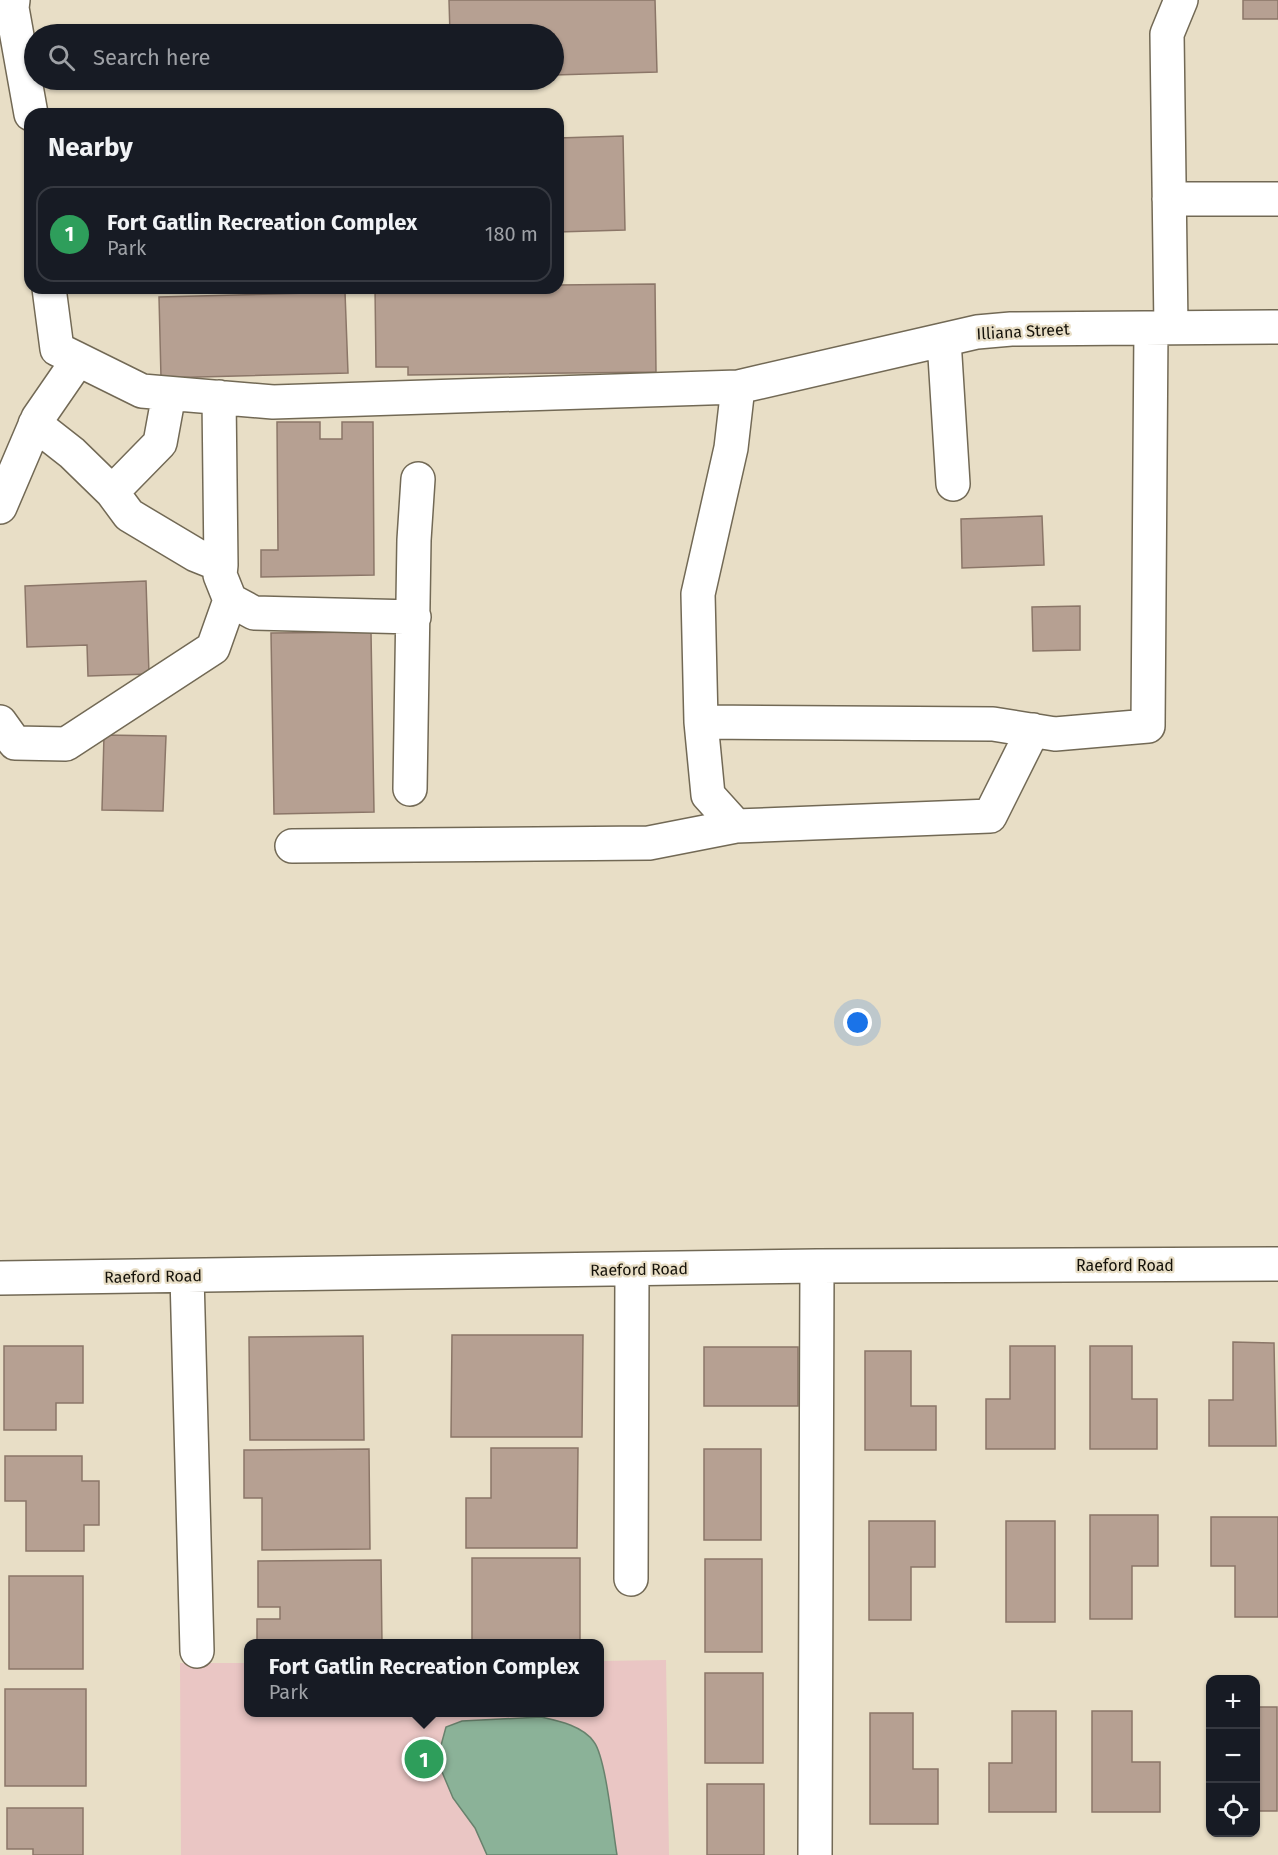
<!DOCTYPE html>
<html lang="en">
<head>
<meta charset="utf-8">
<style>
  body { margin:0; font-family:"Fira Sans",sans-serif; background:#20242c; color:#f1f3f6 }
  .controls { position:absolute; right:18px; bottom:18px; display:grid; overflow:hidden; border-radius:12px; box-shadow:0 2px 4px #0004 }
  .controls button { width:54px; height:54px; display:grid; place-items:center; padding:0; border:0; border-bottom:2px solid #363941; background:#171b24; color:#f1f3f6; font:30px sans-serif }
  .you { position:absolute; left:858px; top:1023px; width:21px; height:21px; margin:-15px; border:4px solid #fff; border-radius:50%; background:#1a73e8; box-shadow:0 0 0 9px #1a73e833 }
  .badge { display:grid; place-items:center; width:39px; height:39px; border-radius:50%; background:#0b8043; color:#fff; font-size:20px; font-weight:700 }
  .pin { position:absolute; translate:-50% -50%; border:3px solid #fff; box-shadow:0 2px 6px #0006 }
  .popup { position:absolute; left:244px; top:1639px; width:360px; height:78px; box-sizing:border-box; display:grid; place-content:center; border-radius:12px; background:#171b24; filter:drop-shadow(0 2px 4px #0005); font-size:20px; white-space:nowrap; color:#9ea1a6 }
  .popup b { font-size:22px; color:#f1f3f6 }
  .popup::after { content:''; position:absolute; left:50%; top:100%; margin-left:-12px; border:12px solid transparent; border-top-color:#171b24 }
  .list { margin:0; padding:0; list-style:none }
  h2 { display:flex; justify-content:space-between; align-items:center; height:78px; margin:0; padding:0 24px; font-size:26px }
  h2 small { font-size:20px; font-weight:400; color:#9ea1a6 }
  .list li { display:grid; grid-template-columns:39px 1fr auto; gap:18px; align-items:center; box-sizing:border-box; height:96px; margin:0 12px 12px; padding:0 12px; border:2px solid #363941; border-radius:18px }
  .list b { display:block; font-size:22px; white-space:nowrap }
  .list p { margin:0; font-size:20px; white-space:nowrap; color:#9ea1a6 }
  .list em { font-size:20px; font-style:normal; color:#9ea1a6 }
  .icon { flex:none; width:33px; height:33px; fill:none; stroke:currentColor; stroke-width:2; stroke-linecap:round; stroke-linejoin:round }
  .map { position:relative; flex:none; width:1278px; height:1855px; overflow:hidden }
  .search { position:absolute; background:#171b24; box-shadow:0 2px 4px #0004; left:24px; top:24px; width:540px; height:66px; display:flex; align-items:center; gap:15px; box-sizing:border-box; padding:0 21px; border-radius:33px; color:#9ea1a6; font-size:22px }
  .panel { position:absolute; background:#171b24; box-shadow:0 2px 4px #0004; left:24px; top:108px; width:540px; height:186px; border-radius:18px }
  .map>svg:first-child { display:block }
</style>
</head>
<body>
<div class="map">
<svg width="1278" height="1855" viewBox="0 0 1278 1855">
  <rect width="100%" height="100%" fill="#e8dec6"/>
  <path fill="#eac6c4" d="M666,1660L669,1855H181L180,1663H248L249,1712H600V1661Z"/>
  <path fill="#8bb298" stroke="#68826d" stroke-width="1.5" d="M541,1717C559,1721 583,1726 594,1742C606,1758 613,1832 617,1855H487L475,1828L453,1798L437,1760L446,1727L462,1721Z"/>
  <path fill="#b6a092" stroke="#8b7668" stroke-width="1.5" d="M449,0H655L657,72L554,75V34H450Z
    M1243,0H1278V19H1243Z
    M623,136L625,230L558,232V138Z
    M655,284L656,372L408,375V367H376L375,288H558V285Z
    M345,292L348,373L161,378L159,297Z
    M277,422H320V439H342V422H373L374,575L261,577V550H278Z
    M1042,516L1044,565L962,568L961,519Z
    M146,581L149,674L88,676L87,645L27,647L25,586Z
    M1080,606V650L1033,651L1032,607Z
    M371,632L374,812L274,814L271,633Z
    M104,735L166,736L163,811L102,810Z
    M452,1335H583L582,1437H451Z
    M363,1336L364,1440H250L249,1337Z
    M1233,1342L1274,1343L1276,1446H1209V1400H1233Z
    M4,1346H83V1403H56V1430H4Z
    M1010,1346H1055V1449H986V1399H1010Z
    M1090,1346H1132V1399H1157V1449H1090Z
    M704,1347H798V1406H704Z
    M865,1351H911V1406H936V1450H865Z
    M491,1448H578L577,1548H466V1498H491Z
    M369,1449L370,1549L262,1550V1498H244V1450Z
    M704,1449H761V1540H704Z
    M5,1456H82V1481H99V1525H84V1551H26V1501H5Z
    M1090,1515H1158V1566H1132V1619H1090Z
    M1211,1517H1278V1617H1235V1566H1211Z
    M869,1521H935V1567H911V1620H869Z
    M1006,1521H1055V1622H1006Z
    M472,1558H580V1644H472Z
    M705,1559H762V1652H705Z
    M381,1560L382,1644H257V1619H280V1607H258V1561Z
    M9,1576H83V1669H9Z
    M705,1673H763V1763H705Z
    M5,1689H86V1786H5Z
    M1256,1707H1277V1811H1256Z
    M1012,1711H1056V1812H989V1763H1012Z
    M1092,1711H1132V1762H1160V1812H1092Z
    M870,1713H913V1769H938V1824H870Z
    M707,1784H764V1855H707Z
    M7,1808H83V1855H33V1849H7Z"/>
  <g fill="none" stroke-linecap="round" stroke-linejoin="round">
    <defs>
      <path id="minor" d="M13,0L12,8L31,114
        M1169,199H1278
        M49,288L57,349L142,391L273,402L738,387L977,332L1011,329L1278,327
        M1171,328L1167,34L1181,0
        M944,340L953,484
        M738,387L731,448L698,594L701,722L993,724L1055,734L1148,726L1151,328
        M169,394L160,443L112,492L129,515L196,555L221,565L220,575L230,600L254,613L414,617
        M219,397L221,565
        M35,424L72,453L112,492
        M0,507L38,418L78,360
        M0,722L15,743L66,744L213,648L230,600
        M701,722L708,795L736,826L990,816L1033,730
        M410,789L414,540L418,479
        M292,846L649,843L736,826
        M187,1276L197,1651
        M0,1278L817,1266L1278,1264
        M631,1579L632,1269
        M815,1855L817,1266"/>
    </defs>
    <use href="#minor" stroke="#726955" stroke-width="36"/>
    <use href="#minor" stroke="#fff" stroke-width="33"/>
  </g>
  <g text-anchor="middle" stroke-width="4.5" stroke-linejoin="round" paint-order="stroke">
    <g font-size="16" fill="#15120a" stroke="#e8dec6">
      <text transform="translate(1023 331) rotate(-3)" y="6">Illiana Street</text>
      <text x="1125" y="1271">Raeford Road</text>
      <text transform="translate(639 1269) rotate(-1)" y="6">Raeford Road</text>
      <text transform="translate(153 1276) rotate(-1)" y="6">Raeford Road</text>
    </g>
  </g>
</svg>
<div class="controls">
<button>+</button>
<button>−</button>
<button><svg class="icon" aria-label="locate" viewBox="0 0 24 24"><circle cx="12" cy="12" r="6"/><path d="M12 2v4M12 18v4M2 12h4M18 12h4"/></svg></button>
</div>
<div class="you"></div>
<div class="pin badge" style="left:424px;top:1759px;background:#2e9e5b">1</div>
<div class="popup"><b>Fort Gatlin Recreation Complex</b>Park</div>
<div class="search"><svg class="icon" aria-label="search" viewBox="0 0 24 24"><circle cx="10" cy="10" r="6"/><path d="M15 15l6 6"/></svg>Search here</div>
<section class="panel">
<h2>Nearby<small></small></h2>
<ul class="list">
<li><span class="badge" style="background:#2e9e5b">1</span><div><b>Fort Gatlin Recreation Complex</b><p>Park</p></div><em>180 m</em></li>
</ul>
</section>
</div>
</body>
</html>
